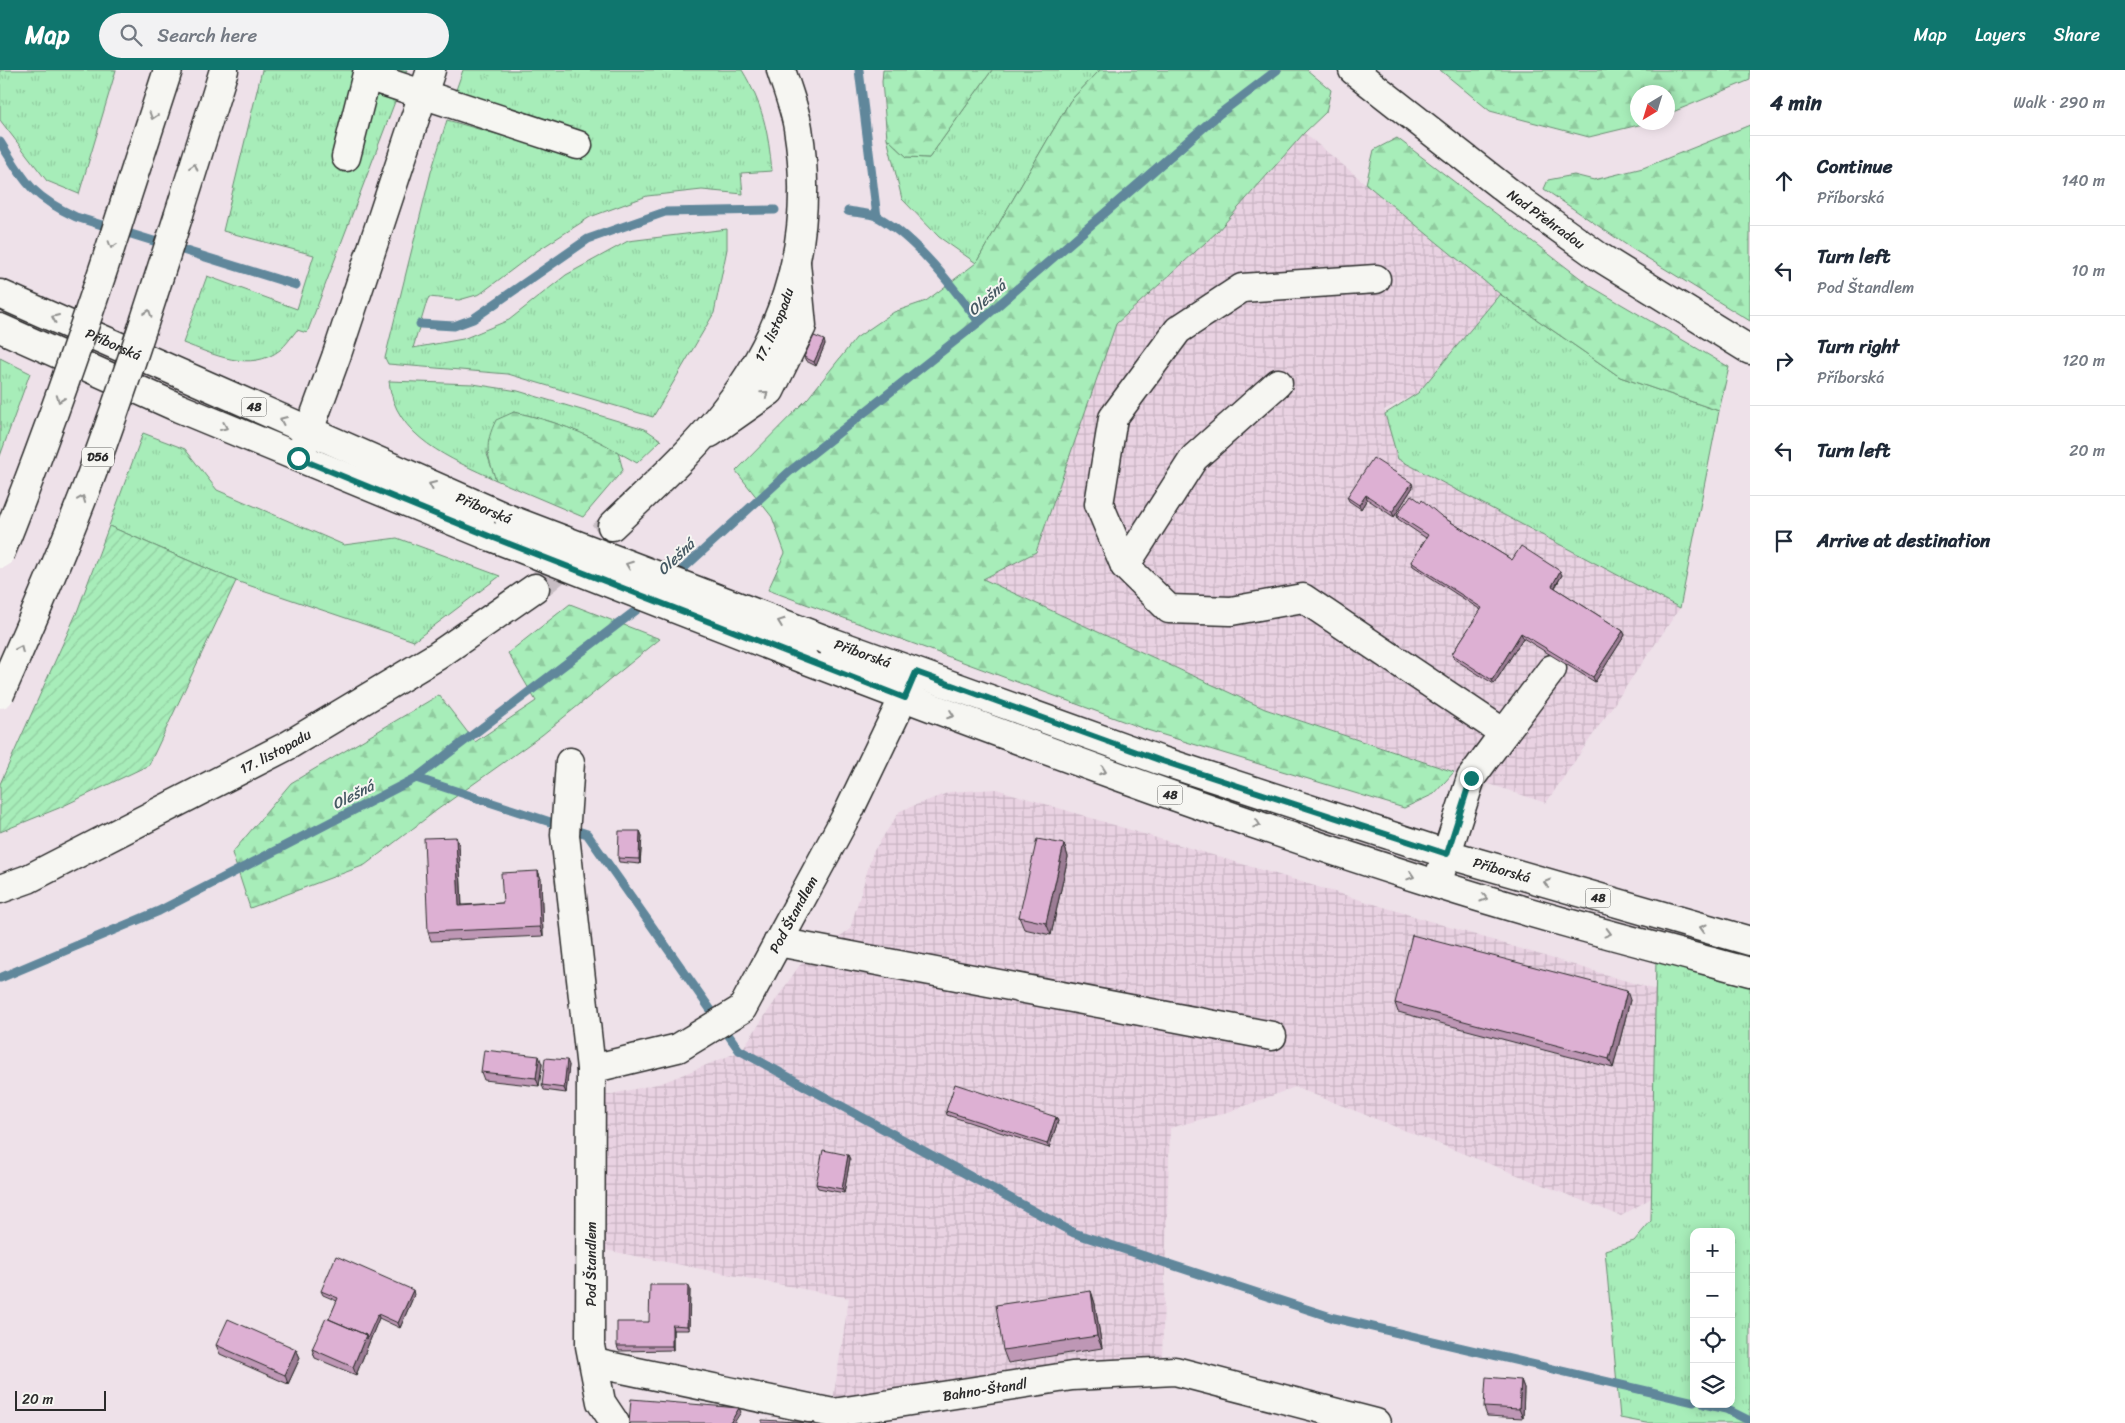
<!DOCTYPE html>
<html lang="en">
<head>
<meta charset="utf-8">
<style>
  body { margin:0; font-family:Sriracha,sans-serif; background:#f2f2f3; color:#1f2937 }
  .controls { position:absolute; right:15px; bottom:15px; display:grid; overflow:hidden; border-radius:10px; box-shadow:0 2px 12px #0003 }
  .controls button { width:45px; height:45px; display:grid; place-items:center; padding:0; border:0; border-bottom:1px solid #e0e1e3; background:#fff; color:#1f2937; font:25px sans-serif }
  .compass { position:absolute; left:1630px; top:15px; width:45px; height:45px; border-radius:50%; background:#fff; box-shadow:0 2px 12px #0003; rotate:218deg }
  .scale { position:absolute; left:15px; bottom:12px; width:91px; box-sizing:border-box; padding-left:5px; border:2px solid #2b2b2b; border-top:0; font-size:14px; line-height:18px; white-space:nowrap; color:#2b2b2b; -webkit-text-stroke:4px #f6f6f2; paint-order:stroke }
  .stop { position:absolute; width:15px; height:15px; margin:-11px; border:4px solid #0f766e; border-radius:50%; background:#fff }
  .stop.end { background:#0f766e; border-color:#fff; box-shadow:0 1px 5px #0008 }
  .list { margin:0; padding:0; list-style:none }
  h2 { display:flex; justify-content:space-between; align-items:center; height:65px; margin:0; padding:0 20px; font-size:21px }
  h2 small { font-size:16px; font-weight:400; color:#747a83 }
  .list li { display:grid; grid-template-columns:32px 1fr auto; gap:15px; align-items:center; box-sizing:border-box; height:90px; padding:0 20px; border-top:1px solid #e0e1e3 }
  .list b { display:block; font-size:19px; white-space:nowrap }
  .list p { margin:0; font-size:16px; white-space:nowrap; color:#747a83 }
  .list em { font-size:16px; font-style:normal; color:#747a83 }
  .icon { flex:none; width:28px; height:28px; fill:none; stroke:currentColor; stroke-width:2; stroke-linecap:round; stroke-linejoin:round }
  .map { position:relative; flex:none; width:1750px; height:1353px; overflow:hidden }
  header { display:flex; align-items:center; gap:30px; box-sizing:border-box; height:70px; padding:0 25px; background:#0f766e; color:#fff }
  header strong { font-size:24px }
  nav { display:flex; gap:28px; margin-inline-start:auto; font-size:18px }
  .search { width:350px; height:45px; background:#f2f2f3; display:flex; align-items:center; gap:12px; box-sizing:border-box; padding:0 18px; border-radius:28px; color:#747a83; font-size:19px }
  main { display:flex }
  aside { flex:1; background:#fff }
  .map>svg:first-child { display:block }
</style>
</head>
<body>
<header>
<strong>Map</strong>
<div class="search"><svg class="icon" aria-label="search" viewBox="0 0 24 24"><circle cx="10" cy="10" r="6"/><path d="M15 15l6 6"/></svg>Search here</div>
<nav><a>Map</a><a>Layers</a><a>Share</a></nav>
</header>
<main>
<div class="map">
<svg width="1750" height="1353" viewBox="0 0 1750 1353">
  <defs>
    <pattern id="industrial-grid" width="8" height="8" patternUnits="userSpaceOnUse" patternTransform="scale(1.25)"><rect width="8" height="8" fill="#e9d2e2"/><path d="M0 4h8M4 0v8" fill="none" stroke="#c8b4c2"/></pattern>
    <pattern id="grass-tufts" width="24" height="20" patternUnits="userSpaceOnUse" patternTransform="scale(1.25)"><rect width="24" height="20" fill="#a7edb9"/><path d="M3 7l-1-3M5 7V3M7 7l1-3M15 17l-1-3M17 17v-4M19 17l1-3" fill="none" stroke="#90cb9f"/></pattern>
    <pattern id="forest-firs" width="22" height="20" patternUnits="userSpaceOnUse" patternTransform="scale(1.25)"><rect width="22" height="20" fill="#a7edb9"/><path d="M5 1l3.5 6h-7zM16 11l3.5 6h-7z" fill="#90cb9f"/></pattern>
    <pattern id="garden-furrows" width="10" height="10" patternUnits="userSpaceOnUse" patternTransform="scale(1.25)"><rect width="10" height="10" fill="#a7edb9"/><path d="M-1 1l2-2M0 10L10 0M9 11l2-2" fill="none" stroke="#90cb9f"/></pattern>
  </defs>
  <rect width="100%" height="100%" fill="#eee1e9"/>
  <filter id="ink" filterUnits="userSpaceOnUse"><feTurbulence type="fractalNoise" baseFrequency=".02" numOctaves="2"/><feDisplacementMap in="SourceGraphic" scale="10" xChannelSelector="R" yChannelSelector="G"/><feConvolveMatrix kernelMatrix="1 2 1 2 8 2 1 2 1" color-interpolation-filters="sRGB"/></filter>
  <g filter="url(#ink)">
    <path fill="url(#industrial-grid)" d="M1304,63L1500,224L1418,323L1384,340L1398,389L1680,538L1546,733L1265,639L983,509L1036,482L1116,254L1217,162Z
      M996,719L1656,920L1653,1127L1621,1146L1295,1017L1231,1041L1170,1058L1162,1287L833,1330L849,1228L600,1179L603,1026L662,1013L741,981L799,896L850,859L873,782L900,741L950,722Z"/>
    <path fill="url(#grass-tufts)" stroke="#698c72" fill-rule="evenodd" d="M0,0H116L79,124L47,111L0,50Z
      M262,0H407L307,263L297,260C292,266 286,275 280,280C250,303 213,284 183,273L207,206L297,239L314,185L223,161Z
      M463,0H742C763,35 768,61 772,101L741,103L743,124L702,120L647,126L590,147L537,181L480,224L459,230L429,227L427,231L413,278L463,269L509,250L566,205L628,171L727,159V179L714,243L653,347L508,304L388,294L385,288L431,102L447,50L579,88L583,68L456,20Z
      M992,0H1100L1070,31L976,193L939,167L902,129L887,68L907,87L929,88Z
      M1500,224L1620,307L1719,341L1680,538L1398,389L1385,344L1418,323Z
      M0,288L30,303L0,386Z
      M389,311L473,314L518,321L645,359L661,370L637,393C594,368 563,352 513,342L487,384L496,410C451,389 394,367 389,311Z
      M143,363L185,379L217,420L344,475L397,468L500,506L414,571L236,511L109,456Z
      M1656,889L1750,915V1353H1646L1620,1348L1605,1180L1634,1171L1651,1151ZM1694,1162H1731V1334H1694Z"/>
    <path fill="url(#forest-firs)" stroke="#698c72" d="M883,0H992L929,88L907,87L887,68L882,12Z
      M1100,0H1307L1331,20L1326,42L1304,63L1217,162L1116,254L1036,482L983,509L1265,639L1454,702L1434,724L1404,738L1147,660L768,520L785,483L772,447L736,401L808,328L856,268L894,242L926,231L976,193L1070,31Z
      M1440,0H1750V10L1668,44V22H1638V52L1647,53L1589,67L1490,41Z
      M1750,55V251L1631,178L1544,119L1548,110L1574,105L1594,110L1643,98Z
      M1397,68L1592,217L1729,297L1719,341L1620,307L1500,224L1366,114L1374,80Z
      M514,342C551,350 585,362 618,382L623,400L583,447L496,410C487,385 484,375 496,350Z
      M570,534L660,569L542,665L437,740L365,795L250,838L232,783L291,713L439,625L475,672L536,631L508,583Z"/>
    <path fill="url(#garden-furrows)" stroke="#698c72" d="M109,456L236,511L149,695L59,738L0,762V714L77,542Z"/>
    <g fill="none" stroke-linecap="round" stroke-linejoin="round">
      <path stroke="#60879b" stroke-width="9" d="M859,0L877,147
        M0,72C26,113 31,126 76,147L296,215
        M848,141C857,143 870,143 878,147C917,169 953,217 979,252
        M420,254L454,256L473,249L588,169L665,142L775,140
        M673,508L789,402L979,252L1218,45L1277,0
        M416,708L587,764L739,980L1074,1163L1334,1248L1694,1332
        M0,908L159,841L416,708L647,532
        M1704,1334L1726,1339L1750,1351"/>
      <path stroke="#c7bdc3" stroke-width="28" stroke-dasharray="28 14" stroke-linecap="butt" d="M535,518L612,456"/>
      <defs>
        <g id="minor">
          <path id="s1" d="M1353,0L1510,123L1598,186L1750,280"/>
          <path d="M367,6L578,75"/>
          <path d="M346,87L368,0"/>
          <path d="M1376,209L1242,218L1178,260L1113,348L1099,434L1125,496L1169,539L1231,541L1303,528L1504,663L1471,708L1437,814"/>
          <path d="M710,363L770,321L802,256L796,193"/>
          <path d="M1125,496L1194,388L1278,313"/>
          <path d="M1504,663L1552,599"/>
          <path d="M570,692L565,765L591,999L590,1276L601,1332L615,1353"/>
          <path d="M778,872L1272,966"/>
          <path id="s2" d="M591,999L678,978L742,939L849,741L914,606"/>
          <path id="s3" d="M594,1293L833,1343L1072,1306L1175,1301L1376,1353"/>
        </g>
        <g id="major">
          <path id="s4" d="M0,224L509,449"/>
          <path d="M0,258L179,338L489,466"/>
          <path d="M303,377L336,287L431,0"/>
          <path id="s5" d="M612,456C650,419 690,384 723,342C789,260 815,162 798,58C795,39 787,19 781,0"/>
          <path id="s6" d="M826,570L1159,690L1447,784L1750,871"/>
          <path d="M804,589C1013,669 1223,747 1436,814C1540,847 1645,874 1750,902"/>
          <path id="s7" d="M0,819L28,809L287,676L437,586L535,518"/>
        </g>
        <path id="highway" d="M126,129L168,0
          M179,144L224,0"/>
      </defs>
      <use href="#minor" stroke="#2b2b2b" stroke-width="31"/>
      <use href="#major" stroke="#2b2b2b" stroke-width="31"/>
      <use href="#highway" stroke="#2b2b2b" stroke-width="31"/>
      <use href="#minor" stroke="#f6f6f2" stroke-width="28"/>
      <use href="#major" stroke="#f6f6f2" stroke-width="28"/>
      <use href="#highway" stroke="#f6f6f2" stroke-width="28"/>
      <defs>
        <path id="major-bridge" d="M509,449L826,570
          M489,466L804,589"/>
        <path id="highway-bridge" d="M0,484C47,367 88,249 126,129
          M0,624C32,552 63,480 91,406C123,320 151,232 179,144"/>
      </defs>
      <use href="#major-bridge" stroke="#2b2b2b" stroke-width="31" stroke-linecap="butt"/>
      <use href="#highway-bridge" stroke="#2b2b2b" stroke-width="31" stroke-linecap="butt"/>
      <use href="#major-bridge" stroke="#f6f6f2" stroke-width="28"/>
      <use href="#highway-bridge" stroke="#f6f6f2" stroke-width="28"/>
    </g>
    <path fill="#be97b5" stroke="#2b2b2b" d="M825,274L816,296L806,291L804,287Z
      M1413,417L1394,447L1367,429L1361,439L1349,431L1347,427Z
      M1397,445L1441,446L1512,490L1562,505L1555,518L1623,561L1625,565L1595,612L1523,568L1494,614L1454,589L1452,584L1481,540L1413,496L1411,492L1426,468L1398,449Z
      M640,761L642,766L640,794L619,792L618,788Z
      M1064,774L1068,787L1051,865L1024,859L1019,847Z
      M459,775L462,835L503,833L538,801L541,809L543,866L431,871L428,862Z
      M1630,930L1613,998L1398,942L1395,933Z
      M542,994L539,1016L484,1010L481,1002Z
      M569,995L566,1023L544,1020L542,1015Z
      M946,1041L1058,1051L1049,1078L947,1045Z
      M850,1089L844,1123L818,1118L816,1114Z
      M688,1215L690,1219L689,1260H673V1280L619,1281L617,1276L649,1252Z
      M321,1221L414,1225L400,1258L379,1248L356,1305L315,1288L312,1279L329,1249L337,1231L323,1225Z
      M1091,1221L1095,1234L1102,1278L1008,1293L1003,1280Z
      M216,1275L296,1279L300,1288L288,1314L220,1284Z
      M1521,1310L1524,1318L1523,1348L1487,1346L1484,1337Z"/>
    <path fill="#9b7b94" stroke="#2b2b2b" d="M824,270L825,274L816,296L814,292Z
      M1412,413L1413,417L1394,447L1392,442Z
      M1366,425L1367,429L1361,439L1359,435Z
      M1560,501L1562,505L1553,520L1552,516Z
      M1623,561L1625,565L1595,612L1593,607Z
      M1521,563L1523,568L1494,614L1492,610Z
      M640,761L642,766L640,794L639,789Z
      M456,767L459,775L462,844L459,836Z
      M1064,774L1068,787L1051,865L1046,853Z
      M538,801L541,809L543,866L540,857Z
      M1627,921L1630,930L1613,998L1609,989Z
      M539,986L542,994L539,1016L536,1008Z
      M567,990L569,995L566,1023L564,1018Z
      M1056,1047L1058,1051L1049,1078L1047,1074Z
      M848,1085L850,1089L844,1123L842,1119Z
      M688,1215L690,1219L689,1260L687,1256Z
      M413,1220L414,1225L400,1258L398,1253Z
      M1091,1221L1095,1234L1102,1278L1097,1266Z
      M378,1244L379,1248L356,1305L353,1297L366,1265Z
      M672,1255L673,1260V1280L672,1276Z
      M296,1279L300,1288L288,1314L285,1305Z
      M1521,1310L1524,1318L1523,1348L1519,1339Z
      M739,1338L741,1342L734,1353H730Z"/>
    <path fill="#ddb0d3" stroke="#2b2b2b" d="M814,266L824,270L814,292L804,287Z
      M1373,388L1412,413L1392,442L1366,425L1359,435L1347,427Z
      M1411,425L1421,432L1422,430L1441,446L1512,490L1521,476L1560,501L1552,516L1623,561L1593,607L1521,563L1492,610L1452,584L1482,538L1411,492L1428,465L1397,445Z
      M619,761H640L639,789L618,788Z
      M456,767L459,836L503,833L501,803L538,801L540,857L428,862L424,768Z
      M1037,769L1064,774L1046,853L1019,847Z
      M1412,865L1627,921L1609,989L1395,933Z
      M484,980L539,986L536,1008L481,1002Z
      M545,988L567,990L564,1018L542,1015Z
      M955,1014L1056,1047L1047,1074L946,1041Z
      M823,1080L848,1085L842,1119L816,1114Z
      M336,1186L413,1220L398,1253L378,1244L367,1269L366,1265L329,1249L338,1228L321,1221Z
      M650,1215H688L687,1256L672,1255V1276H617V1252H649Z
      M1091,1221L1097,1266L1003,1280L996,1235Z
      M326,1248L366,1265L353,1297L312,1279Z
      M228,1249L296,1279L285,1305L216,1275Z
      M1486,1307L1521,1310L1519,1339L1484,1337Z
      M631,1329L739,1338L730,1353H629Z
      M762,1350L814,1353H762Z"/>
    <defs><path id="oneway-chevron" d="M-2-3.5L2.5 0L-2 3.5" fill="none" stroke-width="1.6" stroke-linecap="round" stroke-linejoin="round" transform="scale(1.25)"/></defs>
    <g stroke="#90908e">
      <use href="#oneway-chevron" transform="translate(153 46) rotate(108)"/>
      <use href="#oneway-chevron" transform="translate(194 97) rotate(-73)"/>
      <use href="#oneway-chevron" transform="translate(112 175) rotate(108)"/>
      <use href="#oneway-chevron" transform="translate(148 243) rotate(-72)"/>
      <use href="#oneway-chevron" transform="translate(55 248) rotate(-156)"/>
      <use href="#oneway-chevron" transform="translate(765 324) rotate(-39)"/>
      <use href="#oneway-chevron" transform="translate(60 329) rotate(110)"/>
      <use href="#oneway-chevron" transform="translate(283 350) rotate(-156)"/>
      <use href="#oneway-chevron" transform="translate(224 357) rotate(23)"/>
      <use href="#oneway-chevron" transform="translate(432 415) rotate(-156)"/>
      <use href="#oneway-chevron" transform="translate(82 429) rotate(-68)"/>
      <use href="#oneway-chevron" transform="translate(629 495) rotate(-159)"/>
      <use href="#oneway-chevron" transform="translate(781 552) rotate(-159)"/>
      <use href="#oneway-chevron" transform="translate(20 579) rotate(-66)"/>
      <use href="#oneway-chevron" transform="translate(951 645) rotate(20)"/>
      <use href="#oneway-chevron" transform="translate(1103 701) rotate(20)"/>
      <use href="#oneway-chevron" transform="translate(1257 754) rotate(19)"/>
      <use href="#oneway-chevron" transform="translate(1411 806) rotate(18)"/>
      <use href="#oneway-chevron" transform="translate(1547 813) rotate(-164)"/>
      <use href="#oneway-chevron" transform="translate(1484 828) rotate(16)"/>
      <use href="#oneway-chevron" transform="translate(1703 858) rotate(-164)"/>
      <use href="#oneway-chevron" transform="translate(1608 863) rotate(15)"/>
    </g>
  </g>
  <g fill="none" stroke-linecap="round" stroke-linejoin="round" filter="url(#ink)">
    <path stroke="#0f766e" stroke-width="6" d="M298,388L489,466L905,628L916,602L1159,690L1447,784L1471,708"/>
  </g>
  <g text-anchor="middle" stroke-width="4" stroke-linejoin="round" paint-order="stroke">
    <g fill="#f6f6f2" stroke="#686867" stroke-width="1">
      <rect x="241.5" y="327.5" width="25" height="19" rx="4"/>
      <rect x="82" y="377.5" width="32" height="19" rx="4"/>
      <rect x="1157.5" y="715.5" width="25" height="19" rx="4"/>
      <rect x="1585.5" y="818.5" width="25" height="19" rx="4"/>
    </g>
    <g font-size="12" font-weight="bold" fill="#2b2b2b">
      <text x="254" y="341">48</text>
      <text x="98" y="391">D56</text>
      <text x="1170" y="729">48</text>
      <text x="1598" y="832">48</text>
    </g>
    <g font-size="14" fill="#2b2b2b" stroke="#f6f6f2">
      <text dy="5" stroke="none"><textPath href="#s1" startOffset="244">Nad Přehradou</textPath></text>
      <text dy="5" stroke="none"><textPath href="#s5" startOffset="261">17. listopadu</textPath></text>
      <text dy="5" stroke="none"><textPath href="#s4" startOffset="124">Příborská</textPath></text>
      <text transform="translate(484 438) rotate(23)" y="5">Příborská</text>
      <text dy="5" stroke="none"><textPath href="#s6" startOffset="39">Příborská</textPath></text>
      <text dy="5" stroke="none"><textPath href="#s7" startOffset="308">17. listopadu</textPath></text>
      <text dy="5" stroke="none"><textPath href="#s6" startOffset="714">Příborská</textPath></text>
      <text dy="5" stroke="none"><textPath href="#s2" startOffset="272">Pod Štandlem</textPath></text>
      <text transform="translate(591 1194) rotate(-90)" y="5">Pod Štandlem</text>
      <text dy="5" stroke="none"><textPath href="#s3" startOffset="398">Bahno-Štandl</textPath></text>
    </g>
    <g font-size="15" font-style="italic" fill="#465963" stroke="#f6f6f2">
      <text transform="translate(987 228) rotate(-41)" y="5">Olešná</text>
      <text transform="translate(676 487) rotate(-43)" y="5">Olešná</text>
      <text transform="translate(353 725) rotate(-27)" y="5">Olešná</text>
    </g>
  </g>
</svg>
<div class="controls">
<button>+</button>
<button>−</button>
<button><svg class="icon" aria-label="locate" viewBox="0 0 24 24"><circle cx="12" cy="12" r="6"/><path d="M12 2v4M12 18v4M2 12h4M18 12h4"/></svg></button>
<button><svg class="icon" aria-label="layers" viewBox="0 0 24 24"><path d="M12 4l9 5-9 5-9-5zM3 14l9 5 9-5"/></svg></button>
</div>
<svg class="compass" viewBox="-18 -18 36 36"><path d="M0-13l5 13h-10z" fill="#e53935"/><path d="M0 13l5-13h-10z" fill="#747a83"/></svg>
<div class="scale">20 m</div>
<div class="stop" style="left:298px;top:388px"></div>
<div class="stop end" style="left:1471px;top:708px"></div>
</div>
<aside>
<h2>4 min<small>Walk · 290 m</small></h2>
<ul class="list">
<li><svg class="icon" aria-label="ahead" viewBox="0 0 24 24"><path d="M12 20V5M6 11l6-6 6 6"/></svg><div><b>Continue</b><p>Příborská</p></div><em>140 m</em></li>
<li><svg class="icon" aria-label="left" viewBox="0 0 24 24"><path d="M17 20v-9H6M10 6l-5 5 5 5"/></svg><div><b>Turn left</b><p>Pod Štandlem</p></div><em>10 m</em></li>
<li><svg class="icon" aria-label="right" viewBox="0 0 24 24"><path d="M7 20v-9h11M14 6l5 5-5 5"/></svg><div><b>Turn right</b><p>Příborská</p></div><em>120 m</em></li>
<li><svg class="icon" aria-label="left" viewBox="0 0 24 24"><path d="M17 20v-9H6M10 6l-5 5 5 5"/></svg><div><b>Turn left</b></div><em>20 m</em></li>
<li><svg class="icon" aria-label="arrive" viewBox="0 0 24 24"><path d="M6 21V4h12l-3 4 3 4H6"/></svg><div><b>Arrive at destination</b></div></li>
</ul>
</aside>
</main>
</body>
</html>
